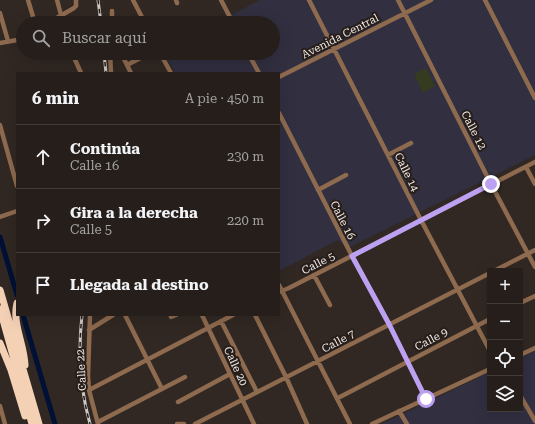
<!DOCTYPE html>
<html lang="es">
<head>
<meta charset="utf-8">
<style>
  body { margin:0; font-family:"Roboto Serif",serif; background:#2d2723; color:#f1f3f6 }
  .controls { position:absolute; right:12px; bottom:12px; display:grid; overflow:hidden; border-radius:0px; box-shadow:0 4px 16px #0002 }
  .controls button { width:36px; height:36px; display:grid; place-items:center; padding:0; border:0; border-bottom:1px solid #423c39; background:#251e1a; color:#f1f3f6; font:20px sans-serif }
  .stop { position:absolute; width:12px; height:12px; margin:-9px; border:3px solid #bca0f2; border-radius:50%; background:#fff }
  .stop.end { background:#bca0f2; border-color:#fff; box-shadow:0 1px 4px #0008 }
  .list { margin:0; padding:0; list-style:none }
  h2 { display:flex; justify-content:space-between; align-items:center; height:52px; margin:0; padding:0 16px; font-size:17px }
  h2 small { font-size:13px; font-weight:400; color:#a3a2a2 }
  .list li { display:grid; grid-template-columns:26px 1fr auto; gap:12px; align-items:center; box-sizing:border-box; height:64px; padding:0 16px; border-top:1px solid #423c39 }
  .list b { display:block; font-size:15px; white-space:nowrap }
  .list p { margin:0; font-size:13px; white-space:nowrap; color:#a3a2a2 }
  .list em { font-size:13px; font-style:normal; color:#a3a2a2 }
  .icon { flex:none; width:22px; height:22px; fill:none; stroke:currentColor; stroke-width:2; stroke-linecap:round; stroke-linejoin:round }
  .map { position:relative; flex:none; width:535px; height:424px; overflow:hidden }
  .search { position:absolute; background:#251e1a; box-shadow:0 4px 16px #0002; left:16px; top:16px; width:264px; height:44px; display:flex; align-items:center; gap:10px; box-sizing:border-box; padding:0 14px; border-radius:22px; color:#a3a2a2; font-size:15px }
  .panel { position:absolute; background:#251e1a; box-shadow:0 4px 16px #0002; left:16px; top:72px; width:264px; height:244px; border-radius:0px }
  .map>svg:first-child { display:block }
</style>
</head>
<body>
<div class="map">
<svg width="535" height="424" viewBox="0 0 535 424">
  <rect width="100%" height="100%" fill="#312823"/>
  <path fill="#312f40" d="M260,0H535V155L348,248L338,240L279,271V73H175L165,53H273V23H216Z
    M535,351V424H382L490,372V409H520V358Z"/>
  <path fill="#353b1e" d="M426,68L435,86L423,93L414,74Z"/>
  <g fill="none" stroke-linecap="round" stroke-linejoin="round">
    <path stroke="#011135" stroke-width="5" d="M0,237L17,295
      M23,315L55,424"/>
    <path stroke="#8e6a4f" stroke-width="4.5" d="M28,0L35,23
      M57,0L61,15
      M133,0L145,23
      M176,0L177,3
      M221,0L233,23
      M309,0L421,220L490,351
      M398,0L491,184L535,267
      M485,0L535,98
      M112,11V23
      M0,13L8,41
      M48,23L74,8L76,6V0
      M0,43L17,40L23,37
      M72,53L81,73
      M110,53L111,73
      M121,53L131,73
      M160,53L171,73
      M248,53L259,73
      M127,65L150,53
      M279,77L431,0
      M279,113L352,256L389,324L426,399
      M0,125L17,186
      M388,155L411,143
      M526,167L535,184
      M318,190L346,175
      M0,217L17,211
      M494,271L535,250
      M314,275L330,305
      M279,285L350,424
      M279,292L289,288L535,162
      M520,303L535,296
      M90,315L88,376L89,390L98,424
      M125,315L162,389
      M202,315L254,424
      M255,315L286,377L307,424
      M171,317L176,315
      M221,321L257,392
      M89,330L113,315
      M520,355L535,348
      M89,390L233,315
      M520,395L535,421
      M338,398L490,319
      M178,402L230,374
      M0,406L5,424
      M399,411L407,424
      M98,422L185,377
      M177,424H184
      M195,424L490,273
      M372,424L490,369"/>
    <path stroke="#f4d0b5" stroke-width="7" d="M0,290L39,424
      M17,303C12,324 24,343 25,365
      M0,309L32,424
      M0,343L11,370L25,416"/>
    <defs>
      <path id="rail" d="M98,0L101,23
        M104,53L106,73
        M82,315C78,351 80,389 90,424"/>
    </defs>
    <use href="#rail" stroke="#cfc9c5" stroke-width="3"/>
    <use href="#rail" stroke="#271e1a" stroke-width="1.5" stroke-dasharray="4.5" stroke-linecap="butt"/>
  </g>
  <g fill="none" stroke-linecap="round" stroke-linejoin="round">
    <path stroke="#bca0f2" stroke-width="5" d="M426,399L389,324L352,256L491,184"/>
  </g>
  <g text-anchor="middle" stroke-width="4" stroke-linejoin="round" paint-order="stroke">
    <g font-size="11" fill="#eee8e5" stroke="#271e1a">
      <text transform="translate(340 36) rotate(-27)" y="4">Avenida Central</text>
      <text transform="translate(474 130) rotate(63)" y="4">Calle 12</text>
      <text transform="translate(407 172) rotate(64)" y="4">Calle 14</text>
      <text transform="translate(343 220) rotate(63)" y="4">Calle 16</text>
      <text transform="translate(318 263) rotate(-27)" y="4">Calle 5</text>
      <text transform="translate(431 339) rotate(-28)" y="4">Calle 9</text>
      <text transform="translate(338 341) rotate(-28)" y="4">Calle 7</text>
      <text transform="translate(236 366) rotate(65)" y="4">Calle 20</text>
      <text transform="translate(81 370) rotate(-93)" y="4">Calle 22</text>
    </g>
  </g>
</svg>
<div class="controls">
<button>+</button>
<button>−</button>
<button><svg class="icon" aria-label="locate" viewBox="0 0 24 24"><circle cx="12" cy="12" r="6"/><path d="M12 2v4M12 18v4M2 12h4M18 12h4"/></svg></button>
<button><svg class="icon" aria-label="layers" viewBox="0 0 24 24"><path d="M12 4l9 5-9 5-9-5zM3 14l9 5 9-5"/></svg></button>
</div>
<div class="stop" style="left:426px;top:399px"></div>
<div class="stop end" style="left:491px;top:184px"></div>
<div class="search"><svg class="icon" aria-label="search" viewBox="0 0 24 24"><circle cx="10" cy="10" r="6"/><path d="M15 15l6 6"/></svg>Buscar aquí</div>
<section class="panel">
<h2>6 min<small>A pie · 450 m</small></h2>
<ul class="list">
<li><svg class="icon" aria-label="ahead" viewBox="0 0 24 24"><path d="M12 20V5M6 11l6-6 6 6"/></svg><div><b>Continúa</b><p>Calle 16</p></div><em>230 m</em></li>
<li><svg class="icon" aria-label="right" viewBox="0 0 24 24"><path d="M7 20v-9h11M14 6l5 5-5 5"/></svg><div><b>Gira a la derecha</b><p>Calle 5</p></div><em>220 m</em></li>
<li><svg class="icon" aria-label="arrive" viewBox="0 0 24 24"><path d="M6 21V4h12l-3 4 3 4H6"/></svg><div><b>Llegada al destino</b></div></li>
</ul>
</section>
</div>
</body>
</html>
